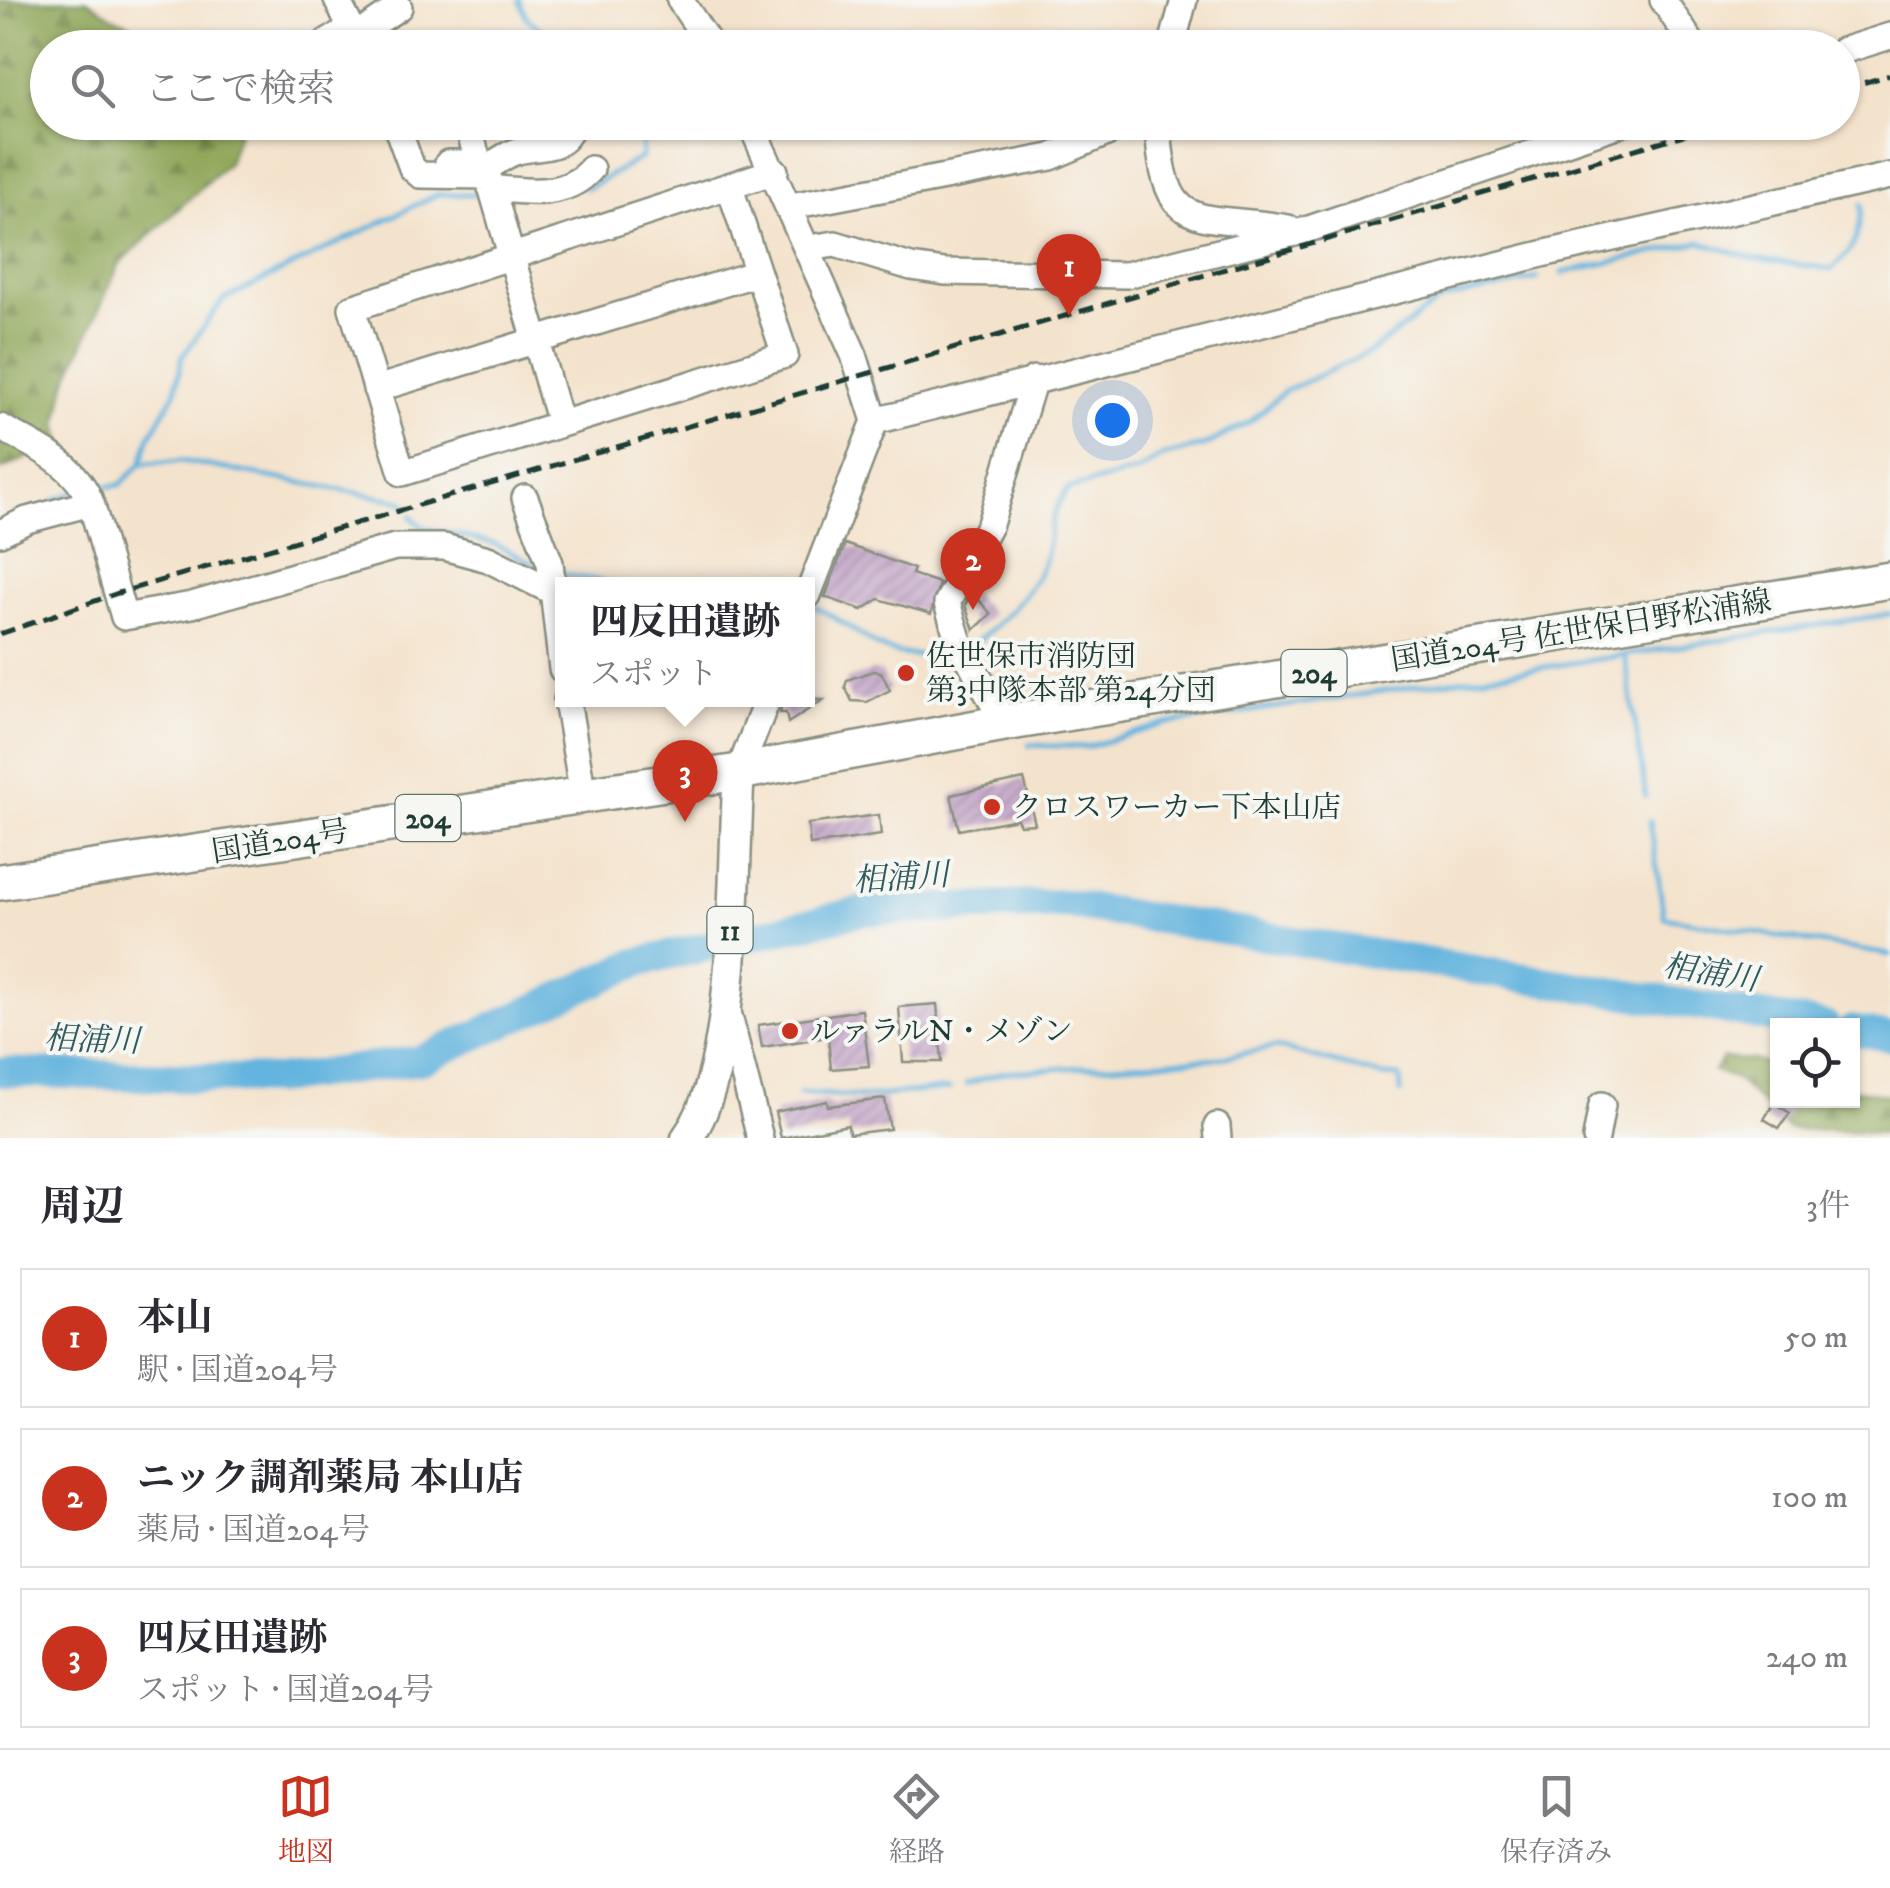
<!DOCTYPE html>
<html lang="ja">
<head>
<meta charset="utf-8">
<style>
  body { margin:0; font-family:"IM FELL DW Pica","Noto Serif JP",serif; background:#f7f7f7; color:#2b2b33 }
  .controls { position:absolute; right:30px; bottom:30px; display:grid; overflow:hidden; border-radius:0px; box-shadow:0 2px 8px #0004 }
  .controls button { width:90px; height:90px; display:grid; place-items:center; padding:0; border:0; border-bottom:2px solid #e1e1e2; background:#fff; color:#2b2b33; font:50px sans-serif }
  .you { position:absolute; left:1112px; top:420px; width:35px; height:35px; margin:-25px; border:8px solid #fff; border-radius:50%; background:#1a73e8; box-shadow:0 0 0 15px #1a73e833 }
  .badge { display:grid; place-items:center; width:65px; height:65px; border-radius:50%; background:#c8321e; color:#fff; font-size:32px; font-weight:700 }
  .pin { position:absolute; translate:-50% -82px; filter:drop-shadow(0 2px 5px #0008) }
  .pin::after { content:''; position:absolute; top:52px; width:35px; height:30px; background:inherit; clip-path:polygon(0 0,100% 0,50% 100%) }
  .popup { position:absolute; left:555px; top:577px; width:260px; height:130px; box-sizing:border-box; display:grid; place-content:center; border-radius:0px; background:#fff; filter:drop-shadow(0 2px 8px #0005); font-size:32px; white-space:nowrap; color:#7c7c81 }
  .popup b { font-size:38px; color:#2b2b33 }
  .popup::after { content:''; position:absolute; left:50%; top:100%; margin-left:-20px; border:20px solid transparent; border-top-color:#fff }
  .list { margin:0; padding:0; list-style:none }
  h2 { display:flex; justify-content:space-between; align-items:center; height:130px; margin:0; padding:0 40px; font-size:42px }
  h2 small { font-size:32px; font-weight:400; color:#7c7c81 }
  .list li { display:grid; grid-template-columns:65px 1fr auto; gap:30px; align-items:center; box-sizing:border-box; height:140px; margin:0 20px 20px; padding:0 20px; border:2px solid #e1e1e2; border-radius:0px }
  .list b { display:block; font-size:38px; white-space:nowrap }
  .list p { margin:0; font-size:32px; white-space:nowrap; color:#7c7c81 }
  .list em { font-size:32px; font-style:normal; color:#7c7c81 }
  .icon { flex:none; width:55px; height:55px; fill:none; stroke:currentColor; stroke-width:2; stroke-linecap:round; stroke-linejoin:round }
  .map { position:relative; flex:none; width:1890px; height:1138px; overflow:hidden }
  .search { position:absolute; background:#fff; box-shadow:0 2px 8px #0004; left:30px; right:30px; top:30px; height:110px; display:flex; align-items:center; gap:25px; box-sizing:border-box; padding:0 35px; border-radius:55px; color:#7c7c81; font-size:38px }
  .sheet { height:610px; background:#fff }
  nav { display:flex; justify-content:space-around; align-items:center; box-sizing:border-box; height:140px; border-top:2px solid #e1e1e2; background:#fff; font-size:28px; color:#7c7c81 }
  nav a { display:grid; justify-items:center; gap:5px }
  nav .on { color:#c8321e }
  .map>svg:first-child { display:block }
</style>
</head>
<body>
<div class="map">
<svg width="1890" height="1138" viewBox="0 0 1890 1138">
  <defs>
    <pattern id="forest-firs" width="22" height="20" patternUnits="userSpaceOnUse" patternTransform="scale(2.5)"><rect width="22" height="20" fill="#8ca455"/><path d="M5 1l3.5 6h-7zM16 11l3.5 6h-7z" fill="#728747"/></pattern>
    <pattern id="building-hatch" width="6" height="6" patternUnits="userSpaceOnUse" patternTransform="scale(2.5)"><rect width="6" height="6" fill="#c1a1c6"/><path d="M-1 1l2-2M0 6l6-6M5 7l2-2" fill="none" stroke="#9c84a2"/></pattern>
  </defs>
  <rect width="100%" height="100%" fill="#f6f6f2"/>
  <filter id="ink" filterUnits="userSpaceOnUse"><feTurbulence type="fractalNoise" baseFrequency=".01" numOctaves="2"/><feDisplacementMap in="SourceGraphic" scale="20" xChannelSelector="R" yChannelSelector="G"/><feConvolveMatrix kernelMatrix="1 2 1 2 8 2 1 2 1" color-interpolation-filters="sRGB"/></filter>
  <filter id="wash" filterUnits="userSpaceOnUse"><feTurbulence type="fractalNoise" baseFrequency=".0048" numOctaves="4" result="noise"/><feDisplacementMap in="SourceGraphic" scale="40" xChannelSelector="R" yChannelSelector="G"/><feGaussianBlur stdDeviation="2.25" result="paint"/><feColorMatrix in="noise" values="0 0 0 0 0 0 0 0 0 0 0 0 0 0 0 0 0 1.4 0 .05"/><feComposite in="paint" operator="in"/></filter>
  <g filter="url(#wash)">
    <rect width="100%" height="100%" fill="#f4e3cc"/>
    <path fill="url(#forest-firs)" stroke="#567044" stroke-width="2.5" d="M0,0H87L114,18L188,47L48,48V122L242,123L228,163L120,263L66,383L58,422L62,442L0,470Z
      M1723,1058L1753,1060L1777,1067L1778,1100H1852L1853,1089L1890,1095V1133L1788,1129L1736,1079L1714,1071Z"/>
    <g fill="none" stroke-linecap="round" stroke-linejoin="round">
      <path stroke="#63b4de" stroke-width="5" d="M519,0L527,18L565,48
        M586,189L642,157V122
        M1562,273L1700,242L1755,259L1831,269C1856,250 1860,235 1862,204
        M142,463L182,461L402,501L406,506
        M92,489L120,485L142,463L149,438L175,393L182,357L223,300L438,194L482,195
        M54,500L76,492
        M411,516L422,527L495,544L541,568
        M561,574L617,584
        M811,605C836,616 855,632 878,646C899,658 933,656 956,655
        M970,648C996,625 1030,597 1043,564C1054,534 1044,522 1068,489L1137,471L1163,456L1206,445L1251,421L1285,391L1369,353L1440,300L1538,278
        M1029,745L1087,747L1165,724L1625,655
        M1646,797L1625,655L1890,614
        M1650,821L1664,917L1890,955
        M966,1084L1004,1072L1220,1058L1276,1047L1383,1076L1400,1077L1401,1092
        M800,1093L864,1097L949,1089"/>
      <path stroke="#63b4de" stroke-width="30" d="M1852,1030L1890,1037
        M0,1072L276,1080L421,1060L636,963L862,911L1065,904L1825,1026"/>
    </g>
    <g id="blocks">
      <path fill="url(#building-hatch)" d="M845,544L914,569L912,574L939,583L931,614L879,599L862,610L825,597Z
        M972,592L991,614L974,630L965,605Z
        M873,671L881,672L890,690L867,702L852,701L845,687L847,680Z
        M783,700H823L788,723L786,713H780Z
        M1024,779L1035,824L1020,825L1017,819L959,830L951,795Z
        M879,815L881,835L810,845L808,824Z
        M937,1004L942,1062H903L899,1007Z
        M862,1010L869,1066L831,1069L828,1037L762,1047L758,1025Z
        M885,1099L890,1129L849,1134L848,1125L781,1138L775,1112L827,1101L828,1106Z
        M1774,1103L1790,1113L1779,1128L1764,1119Z"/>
    </g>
  </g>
  <g filter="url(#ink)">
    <use href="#blocks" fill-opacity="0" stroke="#8a9080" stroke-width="2.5"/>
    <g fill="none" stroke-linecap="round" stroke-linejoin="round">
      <defs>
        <path id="minor" d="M337,0L361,48
          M680,0L712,48
          M1663,0L1695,48
          M355,37L399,7
          M319,47L351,29
          M1171,48L1184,0
          M1842,51L1890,36
          M395,122L412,168L420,175L488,176L560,423
          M750,122L854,355L875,421L808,595
          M1158,122C1163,242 1201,211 1288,228
          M448,163H468L476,154L467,122
          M488,176V168C497,161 507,154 518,151C543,145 565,152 573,122
          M491,188C525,192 567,198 591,169
          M730,188L785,355L402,473L352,308L775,171
          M791,206L1051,157L1132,122
          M809,248L835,244L911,267L945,272L1126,275L1303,231L1625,122
          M376,389L758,273
          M875,421L1546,253L1890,176
          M0,427C36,447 75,462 91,503
          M525,498L550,563L562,669
          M0,533L27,520L91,503L124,617L192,605L395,547H444L488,559L552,591
          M567,700L583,795
          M1004,723L958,639L947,603L990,524L1034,379
          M739,772L767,700
          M727,1008L760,1138
          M1217,1126L1218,1138
          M1596,1138L1602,1105"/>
        <path id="major" d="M687,1138C740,1067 732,864 739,772"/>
        <path id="highway" d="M0,882L739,772L1004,723L1890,580"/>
      </defs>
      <use href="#minor" stroke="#8a9080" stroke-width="30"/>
      <use href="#major" stroke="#8a9080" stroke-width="35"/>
      <use href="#highway" stroke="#8a9080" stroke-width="40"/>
      <use href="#minor" stroke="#fff" stroke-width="25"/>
      <use href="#major" stroke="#fff" stroke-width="30"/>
      <use href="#highway" stroke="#fff" stroke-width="35"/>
      <path stroke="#1f3d34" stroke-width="5" stroke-dasharray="15 8" stroke-linecap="butt" d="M1842,89L1890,75
        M0,634L118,593L1728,122"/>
    </g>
  </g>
  <g fill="#c8321e" stroke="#f6f6f2" stroke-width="4">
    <circle cx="906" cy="673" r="10"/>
    <circle cx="992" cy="807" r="10"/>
    <circle cx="790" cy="1031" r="10"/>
  </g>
  <g text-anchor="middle" stroke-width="8" stroke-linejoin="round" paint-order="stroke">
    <g fill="#f6f6f2" stroke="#60746d" stroke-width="2.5">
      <rect x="1281.5" y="650" width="65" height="46" rx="8"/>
      <rect x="395.5" y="795" width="65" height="46" rx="8"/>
      <rect x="707.5" y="907" width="45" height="46" rx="8"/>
    </g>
    <g font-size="28" font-weight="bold" fill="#1f3d34">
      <text x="1314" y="683">204</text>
      <text x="428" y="828">204</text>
      <text x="730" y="940">11</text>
    </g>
    <g font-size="30" fill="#1f3d34" stroke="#f6f6f2">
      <text transform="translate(1581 630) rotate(-9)" y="10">国道204号 佐世保日野松浦線</text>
      <text transform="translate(280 841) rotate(-9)" y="10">国道204号</text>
    </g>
    <g font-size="30" fill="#1f3d34" stroke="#f6f6f2" text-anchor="start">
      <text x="926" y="666">佐世保市消防団<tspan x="926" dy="34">第3中隊本部 第24分団</tspan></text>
      <text x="1012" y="817">クロスワーカー下本山店</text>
      <text x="810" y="1041">ルァラルN・メゾン</text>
    </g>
    <g font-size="32" font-style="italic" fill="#305b5e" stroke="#f6f6f2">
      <text transform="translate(901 877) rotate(-4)" y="11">相浦川</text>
      <text transform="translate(1711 972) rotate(9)" y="11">相浦川</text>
      <text transform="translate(92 1039) rotate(2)" y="11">相浦川</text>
    </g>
  </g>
</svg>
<div class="controls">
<button><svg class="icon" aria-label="locate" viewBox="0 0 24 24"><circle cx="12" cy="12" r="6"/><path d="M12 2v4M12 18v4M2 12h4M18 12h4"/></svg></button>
</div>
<div class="you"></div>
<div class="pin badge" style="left:1069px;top:316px">1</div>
<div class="pin badge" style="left:973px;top:610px">2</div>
<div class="pin badge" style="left:685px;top:822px">3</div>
<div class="popup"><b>四反田遺跡</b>スポット</div>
<div class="search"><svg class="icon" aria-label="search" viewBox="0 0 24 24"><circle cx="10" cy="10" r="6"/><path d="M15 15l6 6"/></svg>ここで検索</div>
</div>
<section class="sheet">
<h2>周辺<small>3件</small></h2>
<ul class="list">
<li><span class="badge">1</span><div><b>本山</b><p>駅 · 国道204号</p></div><em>50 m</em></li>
<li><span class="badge">2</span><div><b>ニック調剤薬局 本山店</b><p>薬局 · 国道204号</p></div><em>100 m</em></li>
<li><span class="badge">3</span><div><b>四反田遺跡</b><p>スポット · 国道204号</p></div><em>240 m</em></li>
</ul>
</section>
<nav>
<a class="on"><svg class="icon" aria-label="map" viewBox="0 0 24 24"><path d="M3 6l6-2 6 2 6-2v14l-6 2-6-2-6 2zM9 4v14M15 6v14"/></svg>地図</a>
<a><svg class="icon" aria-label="directions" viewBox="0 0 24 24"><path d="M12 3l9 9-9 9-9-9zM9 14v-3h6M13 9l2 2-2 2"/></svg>経路</a>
<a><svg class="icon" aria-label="saved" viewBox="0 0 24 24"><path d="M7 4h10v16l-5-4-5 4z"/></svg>保存済み</a>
</nav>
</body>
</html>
